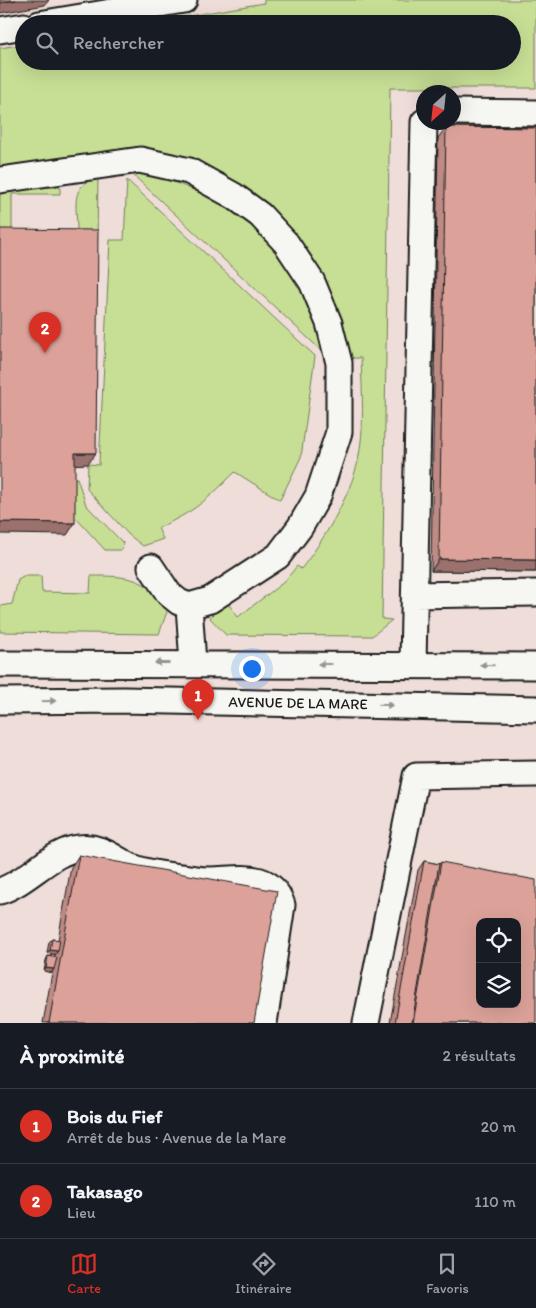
<!DOCTYPE html>
<html lang="fr">
<head>
<meta charset="utf-8">
<style>
  body { margin:0; font-family:Itim,sans-serif; background:#242831; color:#f1f3f6 }
  .controls { position:absolute; right:15px; bottom:15px; display:grid; overflow:hidden; border-radius:10px; box-shadow:0 5px 20px #0002 }
  .controls button { width:45px; height:45px; display:grid; place-items:center; padding:0; border:0; border-bottom:1px solid #363941; background:#171b24; color:#f1f3f6; font:25px sans-serif }
  .compass { position:absolute; left:416px; top:85px; width:45px; height:45px; border-radius:50%; background:#171b24; box-shadow:0 5px 20px #0002; rotate:207deg }
  .you { position:absolute; left:251px; top:668px; width:18px; height:18px; margin:-12px; border:4px solid #fff; border-radius:50%; background:#1a73e8; box-shadow:0 0 0 8px #1a73e833 }
  .badge { display:grid; place-items:center; width:32px; height:32px; border-radius:50%; background:#d93025; color:#fff; font-size:16px; font-weight:700 }
  .pin { position:absolute; translate:-50% -41px; filter:drop-shadow(0 1px 2px #0008) }
  .pin::after { content:''; position:absolute; top:26px; width:18px; height:15px; background:inherit; clip-path:polygon(0 0,100% 0,50% 100%) }
  .list { margin:0; padding:0; list-style:none }
  h2 { display:flex; justify-content:space-between; align-items:center; height:65px; margin:0; padding:0 20px; font-size:21px }
  h2 small { font-size:16px; font-weight:400; color:#9ea1a6 }
  .list li { display:grid; grid-template-columns:32px 1fr auto; gap:15px; align-items:center; box-sizing:border-box; height:75px; padding:0 20px; border-top:1px solid #363941 }
  .list b { display:block; font-size:19px; white-space:nowrap }
  .list p { margin:0; font-size:16px; white-space:nowrap; color:#9ea1a6 }
  .list em { font-size:16px; font-style:normal; color:#9ea1a6 }
  .icon { flex:none; width:28px; height:28px; fill:none; stroke:currentColor; stroke-width:2; stroke-linecap:round; stroke-linejoin:round }
  .map { position:relative; flex:none; width:536px; height:1023px; overflow:hidden }
  .search { position:absolute; background:#171b24; box-shadow:0 5px 20px #0002; left:15px; right:15px; top:15px; height:55px; display:flex; align-items:center; gap:12px; box-sizing:border-box; padding:0 18px; border-radius:28px; color:#9ea1a6; font-size:19px }
  .sheet { height:215px; background:#171b24 }
  nav { display:flex; justify-content:space-around; align-items:center; box-sizing:border-box; height:70px; border-top:1px solid #363941; background:#171b24; font-size:14px; color:#9ea1a6 }
  nav a { display:grid; justify-items:center; gap:2px }
  nav .on { color:#d93025 }
  .map>svg:first-child { display:block }
</style>
</head>
<body>
<div class="map">
<svg width="536" height="1023" viewBox="0 0 536 1023">
  <rect width="100%" height="100%" fill="#eeddd8"/>
  <filter id="ink" filterUnits="userSpaceOnUse"><feTurbulence type="fractalNoise" baseFrequency=".02" numOctaves="2"/><feDisplacementMap in="SourceGraphic" scale="10" xChannelSelector="R" yChannelSelector="G"/><feConvolveMatrix kernelMatrix="1 2 1 2 8 2 1 2 1" color-interpolation-filters="sRGB"/></filter>
  <g filter="url(#ink)">
    <path fill="#c7df95" stroke="#727e58" d="M264,0H536V88H390L382,619L392,620L372,636L226,635L210,618L218,607L227,602L238,617L284,582L297,566L301,569C324,540 350,496 358,461C365,428 362,391 361,358H346C342,323 333,295 314,265L201,168L0,173V48L24,44V61H512V24H142L264,3Z
      M131,173L159,176L213,198L243,217L265,234L306,292L317,324L324,353Z
      M98,178L97,242L77,230C77,206 69,185 98,178Z
      M127,180L315,356L301,457L280,500L235,472C206,501 195,511 158,528L163,539L143,546L129,535L87,489L88,464L99,465L110,240H124Z
      M60,187V194H12V241H0V191L11,188Z
      M67,478H77L86,505L123,543L122,550H105L77,519H67Z
      M25,576H41L42,592L90,593L91,576C126,576 147,576 168,609L159,634L0,632V606L12,604L18,580Z"/>
    <g fill="none" stroke-linecap="round" stroke-linejoin="round">
      <defs>
        <path id="minor" d="M39,24L184,0
          M0,30L24,26
          M454,112L536,113
          M0,180L140,160L189,171L234,196L260,215L286,243L312,282L329,323L339,363V432L318,496L300,527L278,556L210,600L189,606L179,602L169,594L151,567
          M415,595L536,593
          M189,606L193,663
          M0,664L536,666
          M413,664L424,122
          M0,701L124,700L536,709
          M0,891C28,882 52,851 79,848C101,845 114,859 132,867C151,875 176,876 196,879C226,885 268,863 282,905L264,1023
          M366,1023L416,776L536,774"/>
      </defs>
      <use href="#minor" stroke="#1c1c1c" stroke-width="29"/>
      <use href="#minor" stroke="#f6f6f2" stroke-width="25"/>
    </g>
    <path fill="#bd8b84" stroke="#1c1c1c" d="M446,127L536,128V572L431,571L438,138Z
      M79,855L254,1023H43L52,973L44,971L46,960L48,956L55,957V955L47,953L49,942L52,939L58,940L71,867Z
      M424,861L439,864L441,862L536,1023H390L418,870Z"/>
    <path fill="#9a716c" stroke="#1c1c1c" d="M16,0H49L45,5L0,13V3Z
      M75,453H96L88,464L67,465Z
      M0,522L75,523L67,535L0,534Z
      M439,559L536,560V572L431,571Z
      M50,950L58,951L55,955L47,953Z
      M46,968L54,969L52,973L44,971Z"/>
    <path fill="#dca29a" stroke="#1c1c1c" fill-rule="evenodd" d="M0,0H16L0,3Z
      M446,127L536,128V560L439,559Z
      M0,229L98,230L96,453H75V523L0,522Z
      M79,855L277,891L254,1023H49Z
      M424,861L439,864L412,1023H395Z
      M441,862L536,880V1023H413ZM480,922H517V1004H480Z
      M52,939L60,940L58,951L50,950Z
      M48,956L57,958L54,969L46,968Z"/>
    <defs><path id="oneway-solid" d="M-6-.8H1V-3.2L6.5 0L1 3.2V.8H-6Z" transform="scale(1.25)"/></defs>
    <g fill="#949492">
      <use href="#oneway-solid" transform="translate(162 663) rotate(-180)"/>
      <use href="#oneway-solid" transform="translate(325 664) rotate(-180)"/>
      <use href="#oneway-solid" transform="translate(487 665) rotate(-179)"/>
      <use href="#oneway-solid" transform="translate(49 701) rotate(-1)"/>
      <use href="#oneway-solid" transform="translate(386 705) rotate(1)"/>
    </g>
  </g>
  <g text-anchor="middle" stroke-width="4" stroke-linejoin="round" paint-order="stroke">
    <g font-size="15" fill="#1c1c1c" stroke="#f6f6f2">
      <text transform="translate(298 703) rotate(1)" y="5">AVENUE DE LA MARE</text>
    </g>
  </g>
</svg>
<div class="controls">
<button><svg class="icon" aria-label="locate" viewBox="0 0 24 24"><circle cx="12" cy="12" r="6"/><path d="M12 2v4M12 18v4M2 12h4M18 12h4"/></svg></button>
<button><svg class="icon" aria-label="layers" viewBox="0 0 24 24"><path d="M12 4l9 5-9 5-9-5zM3 14l9 5 9-5"/></svg></button>
</div>
<svg class="compass" viewBox="-18 -18 36 36"><path d="M0-13l5 13h-10z" fill="#e53935"/><path d="M0 13l5-13h-10z" fill="#9ea1a6"/></svg>
<div class="you"></div>
<div class="pin badge" style="left:198px;top:720px">1</div>
<div class="pin badge" style="left:45px;top:353px">2</div>
<div class="search"><svg class="icon" aria-label="search" viewBox="0 0 24 24"><circle cx="10" cy="10" r="6"/><path d="M15 15l6 6"/></svg>Rechercher</div>
</div>
<section class="sheet">
<h2>À proximité<small>2 résultats</small></h2>
<ul class="list">
<li><span class="badge">1</span><div><b>Bois du Fief</b><p>Arrêt de bus · Avenue de la Mare</p></div><em>20 m</em></li>
<li><span class="badge">2</span><div><b>Takasago</b><p>Lieu</p></div><em>110 m</em></li>
</ul>
</section>
<nav>
<a class="on"><svg class="icon" aria-label="map" viewBox="0 0 24 24"><path d="M3 6l6-2 6 2 6-2v14l-6 2-6-2-6 2zM9 4v14M15 6v14"/></svg>Carte</a>
<a><svg class="icon" aria-label="directions" viewBox="0 0 24 24"><path d="M12 3l9 9-9 9-9-9zM9 14v-3h6M13 9l2 2-2 2"/></svg>Itinéraire</a>
<a><svg class="icon" aria-label="saved" viewBox="0 0 24 24"><path d="M7 4h10v16l-5-4-5 4z"/></svg>Favoris</a>
</nav>
</body>
</html>
